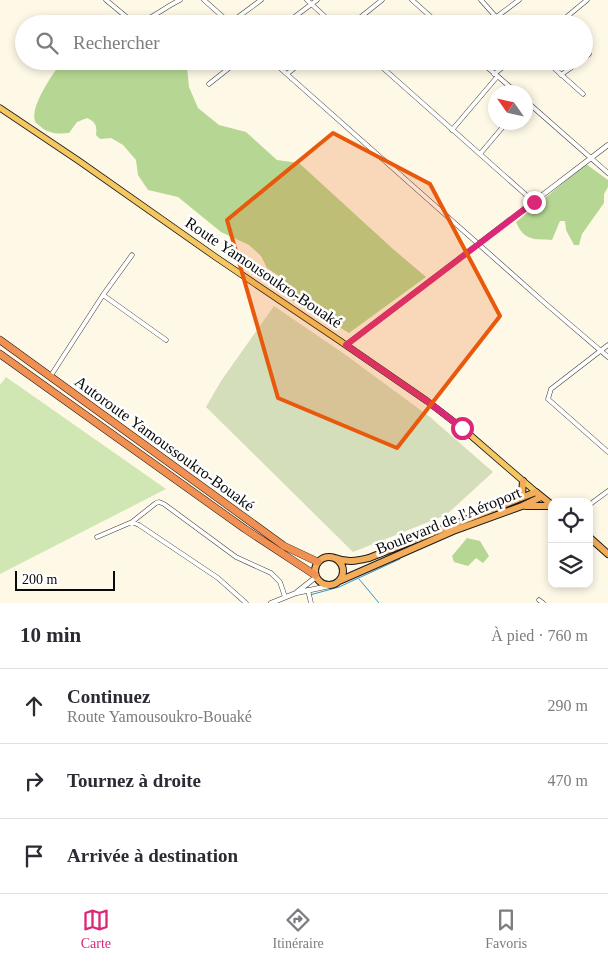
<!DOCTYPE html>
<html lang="fr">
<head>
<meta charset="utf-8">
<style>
  body { margin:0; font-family:Georgia,serif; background:#f2f2f3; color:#2b2b33 }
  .controls { position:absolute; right:15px; bottom:15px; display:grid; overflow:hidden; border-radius:10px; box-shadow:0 2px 8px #0003 }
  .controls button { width:45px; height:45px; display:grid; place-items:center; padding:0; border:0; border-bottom:1px solid #e1e1e2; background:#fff; color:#2b2b33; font:25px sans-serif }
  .compass { position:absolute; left:488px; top:85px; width:45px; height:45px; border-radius:50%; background:#fff; box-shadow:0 2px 8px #0003; rotate:304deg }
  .scale { position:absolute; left:15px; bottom:12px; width:100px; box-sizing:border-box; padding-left:5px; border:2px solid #0a0a0a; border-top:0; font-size:14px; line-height:18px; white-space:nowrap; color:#0a0a0a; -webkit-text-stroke:4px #fff; paint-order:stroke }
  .stop { position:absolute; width:15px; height:15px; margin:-11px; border:4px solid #db2777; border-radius:50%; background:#fff }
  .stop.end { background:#db2777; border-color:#fff; box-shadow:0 1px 5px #0008 }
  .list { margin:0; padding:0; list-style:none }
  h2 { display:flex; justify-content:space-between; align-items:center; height:65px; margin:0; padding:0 20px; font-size:21px }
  h2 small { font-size:16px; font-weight:400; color:#7c7c81 }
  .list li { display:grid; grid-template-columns:32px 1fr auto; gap:15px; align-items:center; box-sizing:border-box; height:75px; padding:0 20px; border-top:1px solid #e1e1e2 }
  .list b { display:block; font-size:19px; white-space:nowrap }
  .list p { margin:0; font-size:16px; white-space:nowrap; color:#7c7c81 }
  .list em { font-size:16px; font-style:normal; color:#7c7c81 }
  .icon { flex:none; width:28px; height:28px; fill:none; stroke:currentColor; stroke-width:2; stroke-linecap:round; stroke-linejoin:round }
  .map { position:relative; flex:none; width:608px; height:603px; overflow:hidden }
  .search { position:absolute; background:#fff; box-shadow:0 2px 8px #0003; left:15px; right:15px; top:15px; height:55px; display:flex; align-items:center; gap:12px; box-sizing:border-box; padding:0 18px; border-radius:28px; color:#7c7c81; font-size:19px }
  .sheet { height:290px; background:#fff }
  nav { display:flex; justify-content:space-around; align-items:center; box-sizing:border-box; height:70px; border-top:1px solid #e1e1e2; background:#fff; font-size:14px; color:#7c7c81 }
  nav a { display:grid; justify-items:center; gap:2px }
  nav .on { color:#db2777 }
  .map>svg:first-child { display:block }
</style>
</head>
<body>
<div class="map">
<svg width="608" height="603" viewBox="0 0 608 603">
  <rect width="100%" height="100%" fill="#fef8e7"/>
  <path fill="#d1e7b3" d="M6,377L166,489L0,574V385Z"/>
  <path fill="#b6d793" d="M56,61H179L187,67L189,87L198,108L219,125L246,132L277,160L299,163L393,249L426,277L349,333L308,308L292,300L284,293L285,280L267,268L261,256L249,245L221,232L178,197L148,190L138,175L136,160L123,145L111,138L100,139L96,135C97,126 96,122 87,118L77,122L69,133C59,134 51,134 42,128C42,127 36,123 36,123C28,110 50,79 57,68Z
    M586,164L608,180V187L604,194V203L582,234L579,245H574L566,230L565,221H560L552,240C534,239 524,241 516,222Z
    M467,538L480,541L489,556L483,563L476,558L468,566L454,562L452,556Z"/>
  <path fill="#d5debb" d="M274,306L343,353L430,417L493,472L446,515L353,552L206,407L221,381Z"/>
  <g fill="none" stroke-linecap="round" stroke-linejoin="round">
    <path stroke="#3799c9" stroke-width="1" d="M359,579L379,603
      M310,595L339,587L400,559"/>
    <defs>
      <path id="minor" d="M106,0L135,24
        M204,0L231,24
        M307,0L333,24
        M412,0L439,24
        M481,0L496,17
        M230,23L261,0
        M136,24C152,19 165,7 180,0
        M285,24L317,0
        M352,24L382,0
        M426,24L433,19
        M487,24L519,0
        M558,24L587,0
        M584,58L589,54
        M272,61L546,304L608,357
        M375,61L534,202
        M480,61L516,92
        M546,61L583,94
        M287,74L303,61
        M494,74L511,61
        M561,75L580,61
        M209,84L238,61
        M526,101L608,173
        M452,130L497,77
        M480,154L507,122
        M103,295L166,340
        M608,345L551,389L548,399L608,452
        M50,377L103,295L132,255
        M589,505L608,491
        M132,522L156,503L159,502L164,504L236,557L271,573L280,582L285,597
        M97,537L132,522L139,525L218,578L246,603
        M308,590L311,603
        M539,600L543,603"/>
      <path id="tertiary" d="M346,345L608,145
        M297,592L316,577
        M271,603L296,593L329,586"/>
      <path id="primary" d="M0,108L79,161L217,258L340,341L427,401L462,428L536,492"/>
      <path id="trunk" d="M519,498L522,495L523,481
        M526,506H552
        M589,537L608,554
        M315 571a14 14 0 1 1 28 0a14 14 0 1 1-28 0Z
        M335,558C348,563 356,561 369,558L536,492L552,505
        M339,581L453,531L522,506L541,497"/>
      <path id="motorway" d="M0,340L284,546L318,562
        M0,354L245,529L315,575"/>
    </defs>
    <use href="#minor" stroke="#3d3d3d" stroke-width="5"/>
    <use href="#tertiary" stroke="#3d3d3d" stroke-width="5.5"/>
    <use href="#primary" stroke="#1b1b1b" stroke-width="7"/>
    <use href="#trunk" stroke="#1b1b1b" stroke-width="8"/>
    <use href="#motorway" stroke="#1b1b1b" stroke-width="8"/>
    <use href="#minor" stroke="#fff" stroke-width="4"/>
    <use href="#tertiary" stroke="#fff" stroke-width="4.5"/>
    <use href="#primary" stroke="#f5c761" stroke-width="5.5"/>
    <use href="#trunk" stroke="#f3ac5a" stroke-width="6"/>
    <use href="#motorway" stroke="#f19053" stroke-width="7"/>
  </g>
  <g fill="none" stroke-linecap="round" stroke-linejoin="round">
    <path stroke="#db2777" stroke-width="6" d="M462,428L427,401L346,345L534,202"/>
  </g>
  <path fill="#e8590c" fill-opacity="0.2" stroke="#e8590c" stroke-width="4" stroke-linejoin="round" d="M333,133L430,184L500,316L397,448L278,398L227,220Z"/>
  <g text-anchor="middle" stroke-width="5" stroke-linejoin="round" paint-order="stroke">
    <g font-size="16" fill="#0a0a0a" stroke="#fff">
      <text transform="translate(264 272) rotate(34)" y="6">Route Yamousoukro-Bouaké</text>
      <text transform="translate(165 443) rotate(36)" y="6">Autoroute Yamoussoukro-Bouaké</text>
      <text transform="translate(448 520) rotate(-22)" y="6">Boulevard de l'Aéroport</text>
    </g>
  </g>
</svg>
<div class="controls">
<button><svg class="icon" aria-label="locate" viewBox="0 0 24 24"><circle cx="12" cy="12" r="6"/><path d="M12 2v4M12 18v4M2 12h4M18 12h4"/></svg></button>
<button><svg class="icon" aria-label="layers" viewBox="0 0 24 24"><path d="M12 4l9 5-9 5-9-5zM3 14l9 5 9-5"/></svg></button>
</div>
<svg class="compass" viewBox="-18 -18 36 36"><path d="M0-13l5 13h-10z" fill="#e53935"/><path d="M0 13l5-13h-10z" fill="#7c7c81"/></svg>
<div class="scale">200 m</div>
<div class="stop" style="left:462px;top:428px"></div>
<div class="stop end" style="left:534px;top:202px"></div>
<div class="search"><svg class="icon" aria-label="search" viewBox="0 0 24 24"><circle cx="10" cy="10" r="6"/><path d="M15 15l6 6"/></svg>Rechercher</div>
</div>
<section class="sheet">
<h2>10 min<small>À pied · 760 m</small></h2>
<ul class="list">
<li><svg class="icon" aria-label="ahead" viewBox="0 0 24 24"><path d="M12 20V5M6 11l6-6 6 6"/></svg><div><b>Continuez</b><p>Route Yamousoukro-Bouaké</p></div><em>290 m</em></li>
<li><svg class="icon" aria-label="right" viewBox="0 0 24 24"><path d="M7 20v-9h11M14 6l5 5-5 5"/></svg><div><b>Tournez à droite</b></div><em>470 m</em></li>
<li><svg class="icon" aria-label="arrive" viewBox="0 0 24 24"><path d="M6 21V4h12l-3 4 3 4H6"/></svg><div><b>Arrivée à destination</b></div></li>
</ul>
</section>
<nav>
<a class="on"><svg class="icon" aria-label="map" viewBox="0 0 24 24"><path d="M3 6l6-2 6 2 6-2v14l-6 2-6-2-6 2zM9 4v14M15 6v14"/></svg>Carte</a>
<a><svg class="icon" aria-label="directions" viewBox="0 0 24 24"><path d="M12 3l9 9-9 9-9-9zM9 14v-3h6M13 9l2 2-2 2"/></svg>Itinéraire</a>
<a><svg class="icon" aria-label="saved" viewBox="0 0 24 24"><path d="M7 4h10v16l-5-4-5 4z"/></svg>Favoris</a>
</nav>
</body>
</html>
